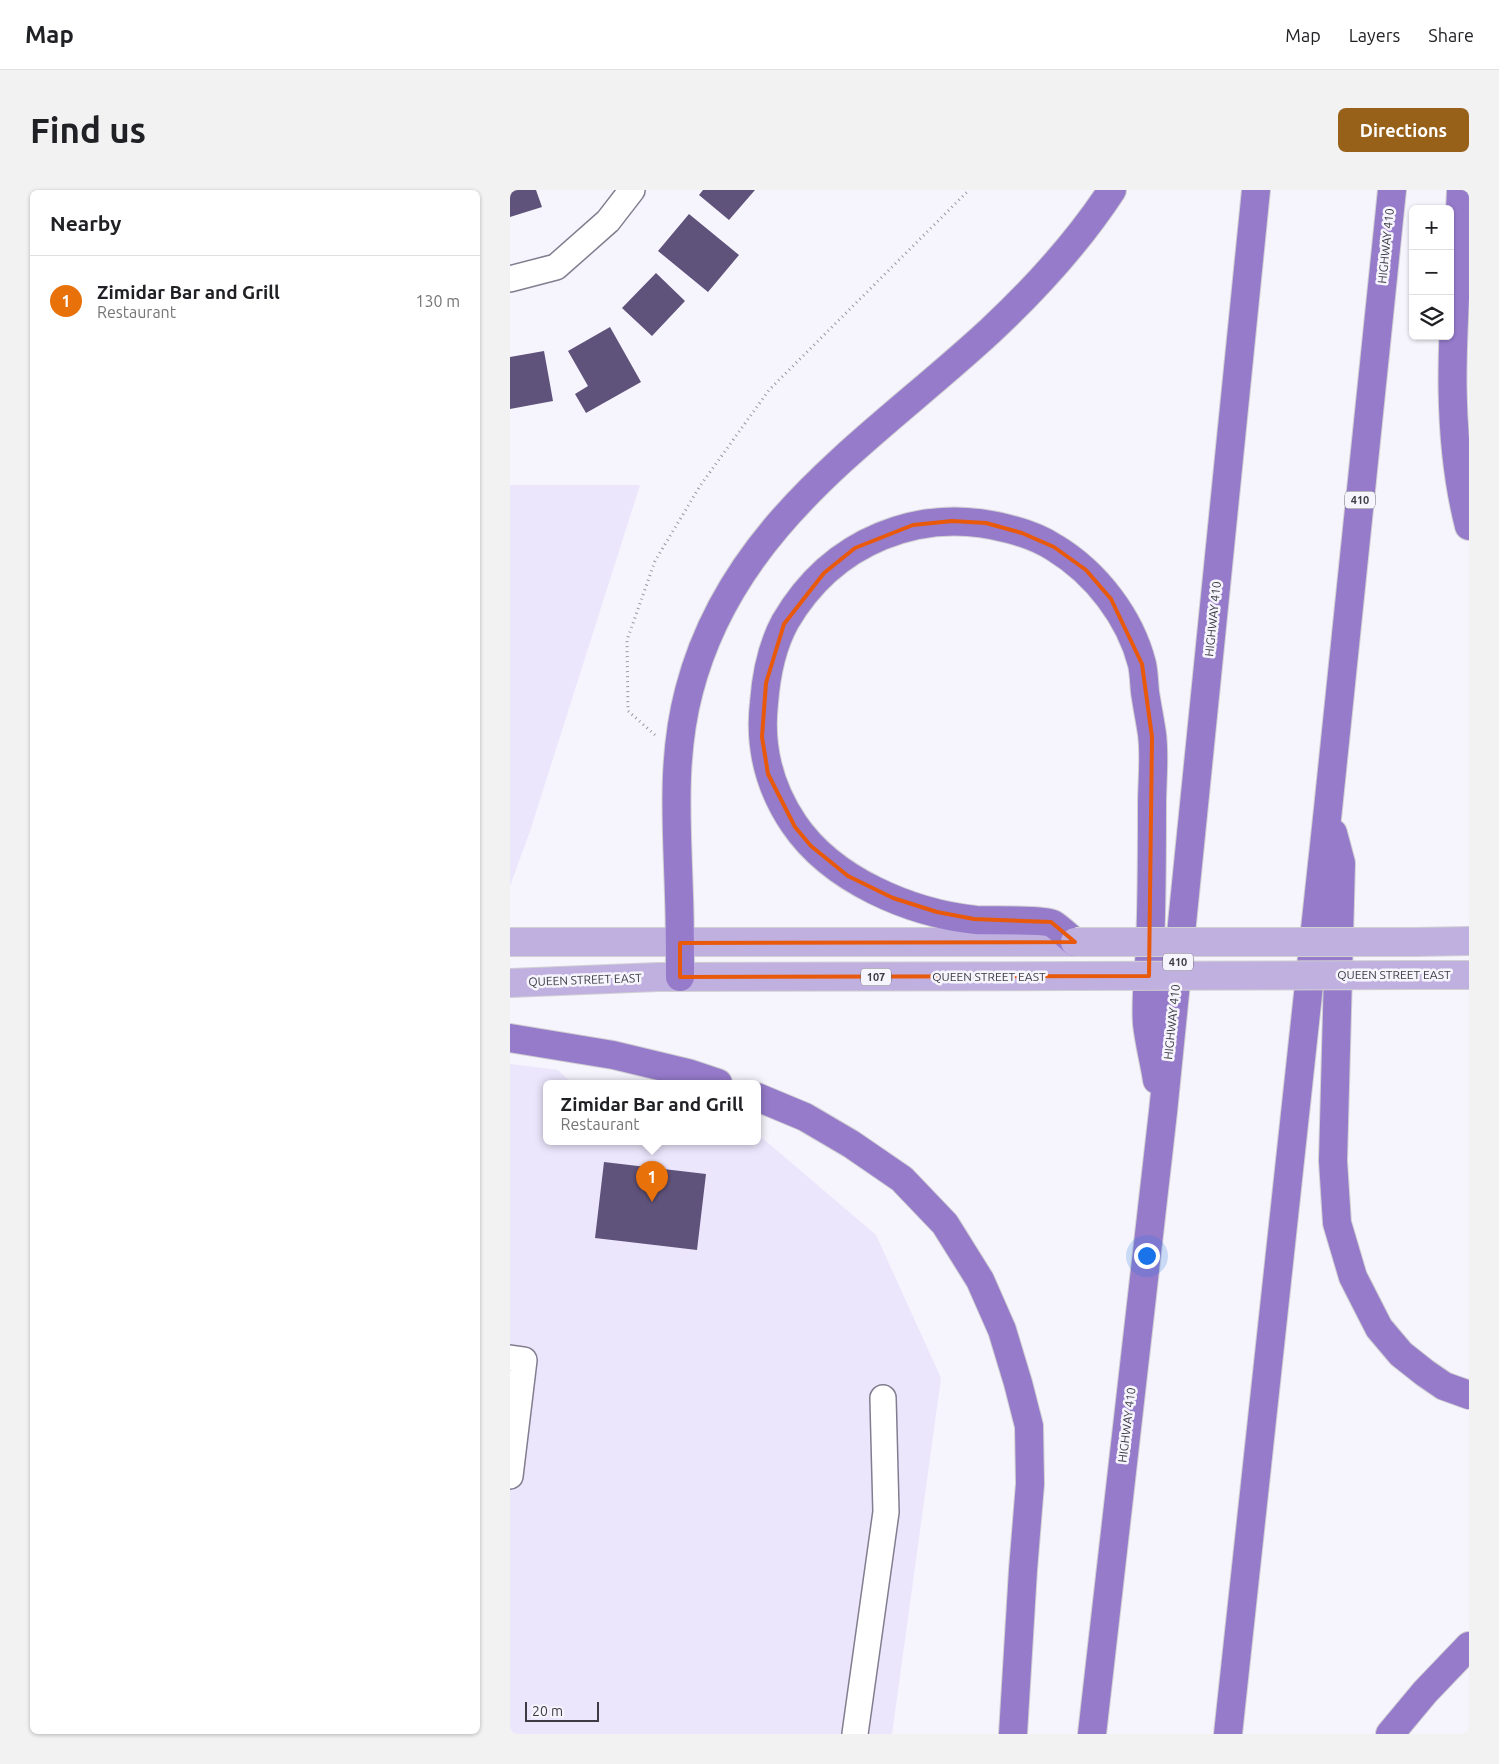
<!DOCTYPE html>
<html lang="en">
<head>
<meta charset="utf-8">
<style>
  body { margin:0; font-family:Ubuntu,sans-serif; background:#f2f2f2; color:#202124 }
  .controls { position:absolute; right:15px; top:15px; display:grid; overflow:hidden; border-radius:8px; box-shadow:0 1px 4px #0004 }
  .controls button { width:45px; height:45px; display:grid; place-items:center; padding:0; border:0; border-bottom:1px solid #e0e0e0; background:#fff; color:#202124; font:25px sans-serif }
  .scale { position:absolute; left:15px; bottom:12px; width:74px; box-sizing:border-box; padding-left:5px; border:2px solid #3d3b43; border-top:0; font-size:14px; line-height:18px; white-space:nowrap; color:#3d3b43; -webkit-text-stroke:4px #f6f4fc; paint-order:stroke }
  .you { position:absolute; left:636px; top:1065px; width:18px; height:18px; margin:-12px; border:4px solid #fff; border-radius:50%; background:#1a73e8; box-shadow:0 0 0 8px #1a73e833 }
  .badge { display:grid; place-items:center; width:32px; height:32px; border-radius:50%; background:#976119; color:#fff; font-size:16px; font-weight:700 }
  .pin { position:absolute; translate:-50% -41px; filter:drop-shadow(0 1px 2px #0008) }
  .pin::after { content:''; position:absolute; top:26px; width:18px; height:15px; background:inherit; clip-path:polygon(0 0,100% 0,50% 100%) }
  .popup { position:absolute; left:33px; top:890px; width:218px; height:65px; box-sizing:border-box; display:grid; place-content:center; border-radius:8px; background:#fff; filter:drop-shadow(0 1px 4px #0005); font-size:16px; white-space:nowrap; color:#757577 }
  .popup b { font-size:19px; color:#202124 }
  .popup::after { content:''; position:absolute; left:50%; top:100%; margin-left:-10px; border:10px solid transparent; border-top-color:#fff }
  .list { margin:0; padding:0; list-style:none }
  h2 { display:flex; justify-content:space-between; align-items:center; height:65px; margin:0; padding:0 20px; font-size:21px }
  h2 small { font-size:16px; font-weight:400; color:#757577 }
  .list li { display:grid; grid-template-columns:32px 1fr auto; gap:15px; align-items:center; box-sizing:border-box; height:90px; padding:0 20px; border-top:1px solid #e0e0e0 }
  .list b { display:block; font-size:19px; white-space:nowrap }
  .list p { margin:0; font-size:16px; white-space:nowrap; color:#757577 }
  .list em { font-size:16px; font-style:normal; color:#757577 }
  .icon { flex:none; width:28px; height:28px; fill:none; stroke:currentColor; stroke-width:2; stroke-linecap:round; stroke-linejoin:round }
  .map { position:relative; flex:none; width:959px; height:1544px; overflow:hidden; border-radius:8px }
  header { display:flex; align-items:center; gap:30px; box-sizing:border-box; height:70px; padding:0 25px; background:#fff; border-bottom:1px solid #e0e0e0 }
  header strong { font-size:24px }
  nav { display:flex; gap:28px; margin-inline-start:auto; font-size:18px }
  .intro { display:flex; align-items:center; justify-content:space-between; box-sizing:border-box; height:120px; padding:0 30px }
  h1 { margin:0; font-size:35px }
  .button { padding:12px 22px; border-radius:8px; background:#976119; color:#fff; font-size:18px; font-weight:700 }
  main { display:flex; gap:30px; padding:0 30px }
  aside { flex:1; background:#fff; border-radius:8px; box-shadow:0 1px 4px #0004 }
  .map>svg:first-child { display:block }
</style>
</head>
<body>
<header>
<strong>Map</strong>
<nav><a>Map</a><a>Layers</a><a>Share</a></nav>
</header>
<div class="intro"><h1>Find us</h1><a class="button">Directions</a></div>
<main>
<aside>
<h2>Nearby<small></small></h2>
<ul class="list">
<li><span class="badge" style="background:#e8710a">1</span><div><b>Zimidar Bar and Grill</b><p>Restaurant</p></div><em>130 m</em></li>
</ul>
</aside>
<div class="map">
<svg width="959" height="1544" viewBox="0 0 959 1544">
  <rect width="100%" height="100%" fill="#f6f4fc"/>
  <path fill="#ece6fc" d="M0,295H130L20,641L0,696Z
    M0,874L48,880L62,893H37V951H247V946H250L366,1045L431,1188L382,1544H0Z"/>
  <path fill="#60537b" d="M0,0H26L32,17L0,27Z
    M193,0H245L219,30L189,5Z
    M179,24L229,65L198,102L148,61Z
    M146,83L175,111L142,146L112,118Z
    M100,137L131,192L76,223L65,204L78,196L58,161Z
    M34,161L43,211L0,219V167Z
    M94,972L196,984L187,1060L85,1048Z"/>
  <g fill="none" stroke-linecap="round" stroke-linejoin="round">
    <defs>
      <path id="minor" d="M0,89L46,77L98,31L122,0
        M0,1168L14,1170L0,1286
        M345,1544L376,1322L373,1208"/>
      <path id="major" d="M0,752H565
        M906,752L959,751
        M902,785H959
        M0,793L148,787L561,786"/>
      <path id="highway" d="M951,0C946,112 931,227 959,336
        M823,643L831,673L823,971L827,1033L843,1087L869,1138L891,1164L915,1183L934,1196L959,1205
        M565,752C558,747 551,739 543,734C535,729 481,731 466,730C400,723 322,690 284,634C259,597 249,557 254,513C256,486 262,456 275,432C322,351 410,315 499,339C515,343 531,349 545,358C586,383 620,427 632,474C634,483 634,493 635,502C637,516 640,530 642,544C645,567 642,591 642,615C642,662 642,709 640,756C639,781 635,809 637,834C639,852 644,871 647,890
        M170,787C170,760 170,733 169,706C167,637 161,569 179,501C222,334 361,251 480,141C525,99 568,52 602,0
        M0,848L103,865L178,883L208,893
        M247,907L295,927L341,954L392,989L435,1034L470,1090L492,1140L508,1193L519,1236L520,1294L513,1380L503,1544
        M582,1544L653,922L746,0
        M718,1544L818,619L882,0
        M880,1544L915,1502L959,1456"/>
    </defs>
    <use href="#minor" stroke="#827d8f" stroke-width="28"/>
    <use href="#major" stroke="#d0d0d2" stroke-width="30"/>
    <use href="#highway" stroke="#d0d0d2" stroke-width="30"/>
    <path stroke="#9b99a1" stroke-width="3" stroke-dasharray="1 4" stroke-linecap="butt" d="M145,545L118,521L117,450L145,371L190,296L259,200L459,0"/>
    <use href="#minor" stroke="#fff" stroke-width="25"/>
    <use href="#major" stroke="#c0b0e0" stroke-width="28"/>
    <use href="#highway" stroke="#967bcb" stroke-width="28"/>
    <defs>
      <path id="major-bridge" d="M565,752H906
        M561,786L902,785"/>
    </defs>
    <use href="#major-bridge" stroke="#d0d0d2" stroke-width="30" stroke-linecap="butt"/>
    <use href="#major-bridge" stroke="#c0b0e0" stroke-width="28"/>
  </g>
  <path fill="none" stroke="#e8590c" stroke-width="4" stroke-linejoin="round" d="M442,331L476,333L512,343L544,357L576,380L601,409L632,474L642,547L639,786L170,787V753L565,752L541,732L464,729L427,722L383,708L338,686L301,656L285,637L258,584L252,547L256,493L274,434L314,383L345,358L403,335Z"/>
  <g text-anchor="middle" stroke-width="5" stroke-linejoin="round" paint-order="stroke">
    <g fill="#f6f4fc" stroke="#74727a" stroke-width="1">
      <rect x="835" y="301.5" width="30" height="17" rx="4"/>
      <rect x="653" y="763.5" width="30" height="17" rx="4"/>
      <rect x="351" y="778.5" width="30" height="17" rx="4"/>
    </g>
    <g font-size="11" font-weight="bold" fill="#3d3b43">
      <text x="850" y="314">410</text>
      <text x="668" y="776">410</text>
      <text x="366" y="791">107</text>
    </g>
    <g font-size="12" fill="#3d3b43" stroke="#f6f4fc">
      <text transform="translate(876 56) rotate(-84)" y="4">HIGHWAY 410</text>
      <text transform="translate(703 429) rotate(-84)" y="4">HIGHWAY 410</text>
      <text x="884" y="789">QUEEN STREET EAST</text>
      <text x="479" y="791">QUEEN STREET EAST</text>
      <text transform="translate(75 790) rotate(-2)" y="4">QUEEN STREET EAST</text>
      <text transform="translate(662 832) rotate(-84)" y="4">HIGHWAY 410</text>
      <text transform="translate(617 1235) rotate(-83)" y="4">HIGHWAY 410</text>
    </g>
  </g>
</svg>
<div class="controls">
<button>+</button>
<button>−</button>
<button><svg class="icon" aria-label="layers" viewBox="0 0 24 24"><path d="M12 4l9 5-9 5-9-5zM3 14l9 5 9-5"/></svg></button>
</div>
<div class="scale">20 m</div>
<div class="you"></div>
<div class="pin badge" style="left:142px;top:1012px;background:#e8710a">1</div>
<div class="popup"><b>Zimidar Bar and Grill</b>Restaurant</div>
</div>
</main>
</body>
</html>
